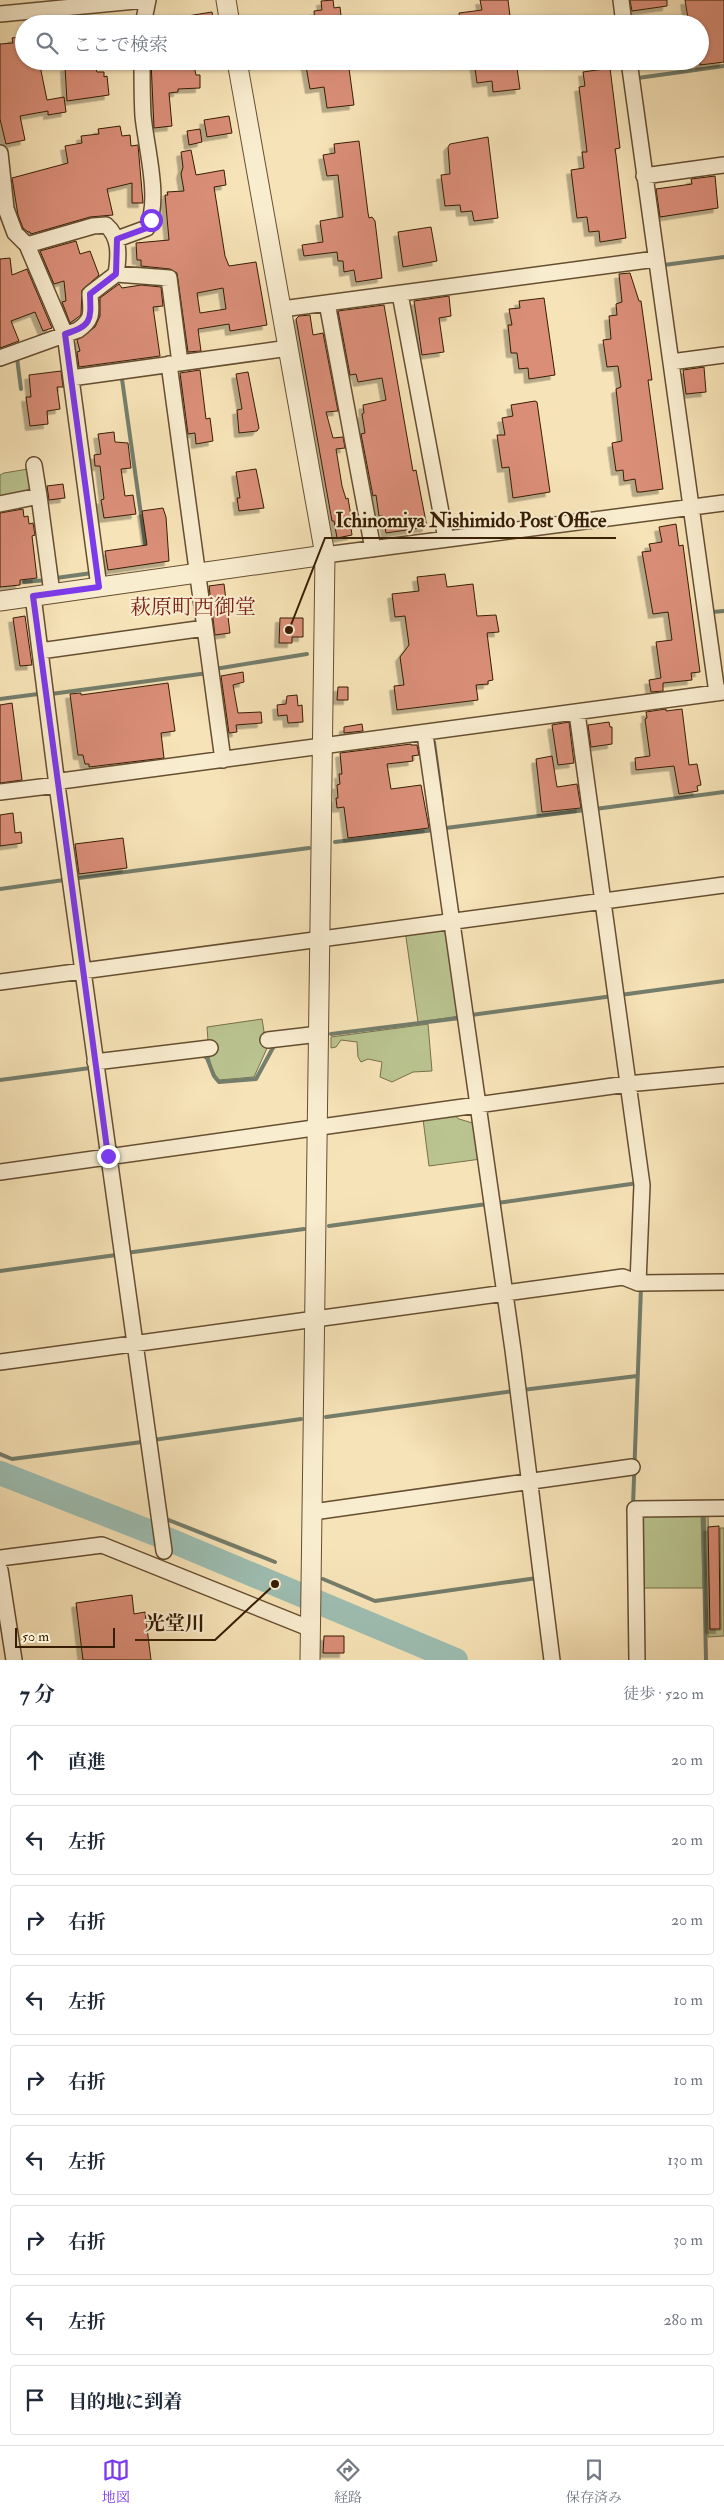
<!DOCTYPE html>
<html lang="ja">
<head>
<meta charset="utf-8">
<style>
  body { margin:0; font-family:"IM FELL Double Pica","Noto Serif JP",serif; background:#f6f6f7; color:#1f2937 }
  .scale { position:absolute; left:15px; bottom:12px; width:100px; box-sizing:border-box; padding-left:5px; border:2px solid #361d04; border-top:0; font-size:14px; line-height:18px; white-space:nowrap; color:#361d04; -webkit-text-stroke:4px #f9edd0; paint-order:stroke }
  .stop { position:absolute; width:15px; height:15px; margin:-11px; border:4px solid #7c3aed; border-radius:50%; background:#fff }
  .stop.end { background:#7c3aed; border-color:#fff; box-shadow:0 1px 5px #0008 }
  .list { margin:0; padding:0; list-style:none }
  h2 { display:flex; justify-content:space-between; align-items:center; height:65px; margin:0; padding:0 20px; font-size:21px }
  h2 small { font-size:16px; font-weight:400; color:#747a83 }
  .list li { display:grid; grid-template-columns:32px 1fr auto; gap:15px; align-items:center; box-sizing:border-box; height:70px; margin:0 10px 10px; padding:0 10px; border:1px solid #e0e1e3; border-radius:5px }
  .list b { display:block; font-size:19px; white-space:nowrap }
  .list em { font-size:16px; font-style:normal; color:#747a83 }
  .icon { flex:none; width:28px; height:28px; fill:none; stroke:currentColor; stroke-width:2; stroke-linecap:round; stroke-linejoin:round }
  .map { position:relative; flex:none; width:724px; height:1660px; overflow:hidden }
  .search { position:absolute; background:#fff; box-shadow:0 1px 4px #0004; left:15px; right:15px; top:15px; height:55px; display:flex; align-items:center; gap:12px; box-sizing:border-box; padding:0 18px; border-radius:28px; color:#747a83; font-size:19px }
  .sheet { height:785px; background:#fff }
  nav { display:flex; justify-content:space-around; align-items:center; box-sizing:border-box; height:70px; border-top:1px solid #e0e1e3; background:#fff; font-size:14px; color:#747a83 }
  nav a { display:grid; justify-items:center; gap:2px }
  nav .on { color:#7c3aed }
  .map>svg:first-child { display:block }
</style>
</head>
<body>
<div class="map">
<svg width="724" height="1660" viewBox="0 0 724 1660">
  <defs>
    <filter id="shadow"><feDropShadow dx="-4.5" dy="4.5" stdDeviation="0" flood-color="#0004"/></filter>
  </defs>
  <rect width="100%" height="100%" fill="#f6e3b7"/>
  <filter id="stains"><feTurbulence type="fractalNoise" baseFrequency=".004" numOctaves="4"/><feColorMatrix values="0 0 0 0 .2 0 0 0 0 .09 0 0 0 0 .02 0 0 0 .5 -.17"/></filter>
  <radialGradient id="worn" r=".72"><stop offset=".6" stop-color="#630" stop-opacity="0"/><stop offset="1" stop-color="#630" stop-opacity=".3"/></radialGradient>
  <path fill="#bac490" stroke="#78704a" d="M28,469L32,483L30,490L0,500V475L4,473Z
    M449,929L460,1016L418,1022L405,930Z
    M262,1019L266,1044L268,1046L254,1077L219,1080C206,1065 209,1046 207,1027Z
    M428,1024L432,1071L413,1072L392,1082L380,1077L382,1062L368,1059L361,1062L358,1057L357,1042L341,1040L336,1047L331,1048V1037Z
    M454,1115L459,1119L476,1124L481,1159L429,1166L423,1119Z
    M643,1512H701L703,1588H640L638,1518Z
    M705,1512H708L710,1630H721L720,1528H724V1636L708,1637Z"/>
  <g fill="none" stroke-linecap="round" stroke-linejoin="round">
    <path stroke="#747e6c" stroke-width="4" d="M638,78L724,66
      M664,265L724,257
      M17,358L21,389
      M122,379L146,550
      M56,578L92,573
      M24,582L46,580
      M713,612L724,611
      M215,669L307,654
      M51,694L208,673
      M0,699L38,694
      M434,742L442,801
      M595,809L724,792
      M446,828L585,810
      M335,842L434,830
      M79,878L309,848
      M0,889L64,880
      M620,995L724,981
      M471,1015L613,996
      M331,1034L460,1018
      M202,1055L207,1058L214,1076L219,1082L256,1079L275,1044
      M0,1080L90,1068
      M497,1203L638,1183
      M329,1226L487,1204
      M126,1253L304,1229
      M0,1271L116,1255
      M522,1390L637,1376
      M326,1417L513,1391
      M153,1440L301,1419
      M0,1454L12,1459L142,1442
      M635,1505H633L641,1287
      M703,1514L706,1660
      M166,1519L275,1562
      M152,1522L153,1533
      M323,1579L375,1601L537,1578"/>
    <path stroke="#9dbeb2" stroke-width="24" d="M0,1473L153,1533L456,1660"/>
  </g>
  <path fill="#da8e78" stroke="#361d04" fill-rule="evenodd" filter="url(#shadow)" d="M333,0L334,8L340,7L342,24H315L314,11L322,10L321,1Z
    M480,0H508L511,24H460L459,13L482,10Z
    M630,0H667V6L632,11Z
    M685,0H724V62L700,65V24H689Z
    M212,12L214,24H175V18Z
    M24,36V61H39L47,100L64,97L66,112L48,115V111L20,116L25,140L6,144L0,119V44L13,43L12,38Z
    M151,61H193L196,75H200V88L178,89V92L169,93L172,126L154,128Z
    M305,61H348L354,105L327,108L324,87L310,89Z
    M474,61H516L520,89L493,92L492,81L477,83Z
    M94,64L97,72H104V77L107,76L109,95L67,101L65,67Z
    M610,68L620,148L615,149L616,155L626,238L600,242L599,231L589,232L587,217L577,218L571,170L584,168L582,152H587L579,87L585,86L583,72Z
    M229,116L232,133L207,137L204,120Z
    M120,126L122,136L130,135L131,146L138,145L143,203H132V183L107,189L113,215L90,217L31,234L30,232H28L23,228L18,215L12,178L68,163L65,146L82,143L81,136L99,134L98,129Z
    M200,129L202,142L189,145L187,131Z
    M488,137L498,218L474,221L472,211L461,212L460,205L445,206L441,175L450,174L448,147L450,144Z
    M359,141L368,213L369,218L372,217L375,221L382,278L356,282L354,270L344,272L343,261H338L337,252L304,256L302,245L323,242L320,221L343,217L338,175L327,176L323,155L335,153L334,144Z
    M191,150L196,175L224,170L226,185L214,187L225,256L229,266L256,262L267,325L230,331L229,324L198,329L201,351L188,352L177,273L170,269L141,266V260H137L136,243L169,240L165,195H168L167,192L184,191L181,174L183,167L181,152ZM223,288L226,309L200,313L197,293Z
    M715,176L718,208L660,217L656,189L692,184L691,179Z
    M431,227L437,261L403,267L398,232Z
    M76,241L80,254L90,251L99,275L82,290L81,315L70,323L62,302L66,301L64,281L54,284L40,251Z
    M10,258L12,275L27,269L52,328L43,331L35,312L11,321L19,341L0,348V259Z
    M630,273L639,301H641L652,380H648L663,489L641,492H637L635,479L624,481L623,470L616,471L612,443L622,441L616,389L621,387L618,366L607,367L603,340L611,339L609,316L617,315L616,304L622,302L619,274Z
    M119,284L122,288L141,285L161,287L163,306L153,307L160,356L79,367L77,352L80,351L77,340L95,327L100,316V298Z
    M449,296L451,316L439,318L444,352L422,355L414,301Z
    M544,298L555,375L529,379L528,368L519,369L517,353H511L508,325H512L509,309L520,308L519,301Z
    M384,305L413,471L416,470L427,527L386,533L383,516H379L376,495L373,496L361,434L365,433L362,414L364,413L363,405L386,400L382,378L358,382L356,374L350,375L338,311Z
    M310,315L313,335L323,333L338,411L326,412L333,438L343,437L345,448L336,449L342,486L346,499L348,498L353,528H351L352,535L337,538L334,521H332L296,319L299,316Z
    M704,367L706,392L686,394L683,370Z
    M200,370L206,419L210,418L213,441L196,444L195,433L188,434L180,373Z
    M61,371L63,387H57L60,409L47,411L48,424L30,426L26,397H31L29,375Z
    M248,372L259,428L257,431L239,433L237,410L242,409L236,374Z
    M535,401L537,402L550,492L513,498L509,467L502,468L497,435H505L502,418L513,416L511,405Z
    M114,432L115,442L128,443L131,468L121,469L125,496L133,495L136,514L104,518L101,500L104,499L100,466H95L94,455L101,454L98,434Z
    M256,469L264,508L239,511L237,498H240L236,472Z
    M63,484L65,498L49,500L47,486Z
    M163,508L166,517L169,561L108,570L105,551L147,545L142,511Z
    M23,509L24,517L28,516L29,524L33,523L35,535L32,536L37,578L20,580V585L0,587V513Z
    M676,524L679,546L683,545L700,672L691,673L692,680L663,683V691L651,692L649,680L661,678L656,642L672,640L668,612L653,614L642,552L651,551L649,544L662,542L659,527Z
    M445,574L447,587L473,584L477,616L496,615L499,632L487,633L493,680L488,681V684L476,685L478,700L397,710L394,686L404,685L400,657L409,645L405,616L395,617L392,594L419,591L417,577Z
    M224,584L230,633L215,635L209,586Z
    M25,616L32,665L20,666L13,618Z
    M280,618H303V637H292V643H279Z
    M243,672L244,682L233,685L238,713L261,712L262,723L236,725L237,732L229,733L221,676Z
    M168,683L175,731L161,733L164,758L89,767V764H85L83,755H78L70,694L81,693V695Z
    M338,687H348V700H337Z
    M297,695L298,706L302,705L303,722L288,723L287,715L278,716L277,705L286,704L287,696Z
    M12,703L22,780L0,783V705Z
    M666,709V711L682,709L689,765L697,764L701,785L697,786L698,791L679,794L674,766L636,770L635,758L650,756L645,719L647,718L646,712Z
    M569,722L574,763L558,765L552,725Z
    M609,722L610,727H612V744L591,747L588,725Z
    M362,724L363,731L344,733V727Z
    M411,744V745H417L419,755L412,756L413,761L387,764L391,789L421,785L429,828L348,838L344,807L337,808L336,798H338L337,785L340,784L339,774H342L340,753Z
    M552,756L557,787L577,784L581,808L542,812L536,759Z
    M13,813L15,833L21,832L22,843L0,846V815Z
    M123,838L127,868L79,874L75,844Z
    M719,1526L720,1629H710L708,1527Z
    M132,1595L134,1614L145,1612L151,1660H83L76,1603Z
    M324,1636H344V1653H323Z"/>
  <g fill="none" stroke-linecap="round" stroke-linejoin="round">
    <defs>
      <path id="minor" d="M621,0L624,24
        M0,14L146,0
        M143,24L148,0
        M629,61L717,693
        M0,153L6,209L15,233L27,245L65,334L99,587
        M644,176L724,165
        M117,239L147,228C161,200 146,147 143,116C142,98 142,79 142,61
        M116,274L169,278L180,363
        M400,294L446,539
        M327,303L373,549
        M282,309L656,259
        M0,358L78,330C94,319 91,312 90,294L116,274C119,255 120,237 106,225L93,226L27,245
        M671,362L724,355
        M169,364L223,760
        M71,378L289,348
        M34,465L39,496
        M0,504L39,496L52,593
        M325,555L724,503
        M33,596L57,785L164,1551
        M40,651L205,628
        M577,713L642,1185L638,1283
        M425,734L513,1350L552,1660
        M0,792L57,785L61,781L724,692
        M0,982L724,885
        M268,1040L319,1034
        M95,1062L210,1048
        M0,1172L627,1084L724,1075
        M0,1362L623,1277L638,1283L724,1282
        M313,1512L632,1467
        M0,1558L102,1545L311,1629
        M0,1570L14,1660
        M637,1660L635,1509L724,1508"/>
      <path id="tertiary" d="M226,0L230,24
        M237,61L325,555L310,1660
        M0,601L325,555"/>
    </defs>
    <use href="#minor" stroke="#664e31" stroke-width="18"/>
    <use href="#tertiary" stroke="#664e31" stroke-width="21"/>
    <use href="#minor" stroke="#f9edd0" stroke-width="15"/>
    <use href="#tertiary" stroke="#f9edd0" stroke-width="19"/>
  </g>
  <g fill="none" stroke-linecap="round" stroke-linejoin="round">
    <path stroke="#7c3aed" stroke-width="6" d="M108,1156L33,596L99,587L65,334C92,326 91,320 90,294L116,274L117,239L147,228L151,220"/>
  </g>
  <g text-anchor="middle" stroke-width="4" stroke-linejoin="round" paint-order="stroke">
    <g font-size="21" fill="#7a1f14" stroke="#f9edd0">
      <text x="193" y="614">萩原町西御堂</text>
    </g>
  </g>
  <path fill="none" stroke="#361d04" stroke-width="2" d="M289 630L325 538H616M275 1584L215 1640H135"/>
  <g fill="#361d04" stroke="#f9edd0" stroke-width="2">
    <circle cx="289" cy="630" r="5"/>
    <circle cx="275" cy="1584" r="5"/>
  </g>
  <g font-size="20" text-anchor="middle" font-weight="bold" fill="#361d04" stroke="#f9edd0" stroke-width="4" stroke-linejoin="round" paint-order="stroke">
    <text x="471" y="527">Ichinomiya Nishimido Post Office</text>
    <text x="175" y="1630">光堂川</text>
  </g>
  <rect width="100%" height="100%" filter="url(#stains)"/>
  <rect width="100%" height="100%" fill="url(#worn)"/>
</svg>
<div class="scale">50 m</div>
<div class="stop" style="left:151px;top:220px"></div>
<div class="stop end" style="left:108px;top:1156px"></div>
<div class="search"><svg class="icon" aria-label="search" viewBox="0 0 24 24"><circle cx="10" cy="10" r="6"/><path d="M15 15l6 6"/></svg>ここで検索</div>
</div>
<section class="sheet">
<h2>7 分<small>徒歩 · 520 m</small></h2>
<ul class="list">
<li><svg class="icon" aria-label="ahead" viewBox="0 0 24 24"><path d="M12 20V5M6 11l6-6 6 6"/></svg><div><b>直進</b></div><em>20 m</em></li>
<li><svg class="icon" aria-label="left" viewBox="0 0 24 24"><path d="M17 20v-9H6M10 6l-5 5 5 5"/></svg><div><b>左折</b></div><em>20 m</em></li>
<li><svg class="icon" aria-label="right" viewBox="0 0 24 24"><path d="M7 20v-9h11M14 6l5 5-5 5"/></svg><div><b>右折</b></div><em>20 m</em></li>
<li><svg class="icon" aria-label="left" viewBox="0 0 24 24"><path d="M17 20v-9H6M10 6l-5 5 5 5"/></svg><div><b>左折</b></div><em>10 m</em></li>
<li><svg class="icon" aria-label="right" viewBox="0 0 24 24"><path d="M7 20v-9h11M14 6l5 5-5 5"/></svg><div><b>右折</b></div><em>10 m</em></li>
<li><svg class="icon" aria-label="left" viewBox="0 0 24 24"><path d="M17 20v-9H6M10 6l-5 5 5 5"/></svg><div><b>左折</b></div><em>130 m</em></li>
<li><svg class="icon" aria-label="right" viewBox="0 0 24 24"><path d="M7 20v-9h11M14 6l5 5-5 5"/></svg><div><b>右折</b></div><em>30 m</em></li>
<li><svg class="icon" aria-label="left" viewBox="0 0 24 24"><path d="M17 20v-9H6M10 6l-5 5 5 5"/></svg><div><b>左折</b></div><em>280 m</em></li>
<li><svg class="icon" aria-label="arrive" viewBox="0 0 24 24"><path d="M6 21V4h12l-3 4 3 4H6"/></svg><div><b>目的地に到着</b></div></li>
</ul>
</section>
<nav>
<a class="on"><svg class="icon" aria-label="map" viewBox="0 0 24 24"><path d="M3 6l6-2 6 2 6-2v14l-6 2-6-2-6 2zM9 4v14M15 6v14"/></svg>地図</a>
<a><svg class="icon" aria-label="directions" viewBox="0 0 24 24"><path d="M12 3l9 9-9 9-9-9zM9 14v-3h6M13 9l2 2-2 2"/></svg>経路</a>
<a><svg class="icon" aria-label="saved" viewBox="0 0 24 24"><path d="M7 4h10v16l-5-4-5 4z"/></svg>保存済み</a>
</nav>
</body>
</html>
